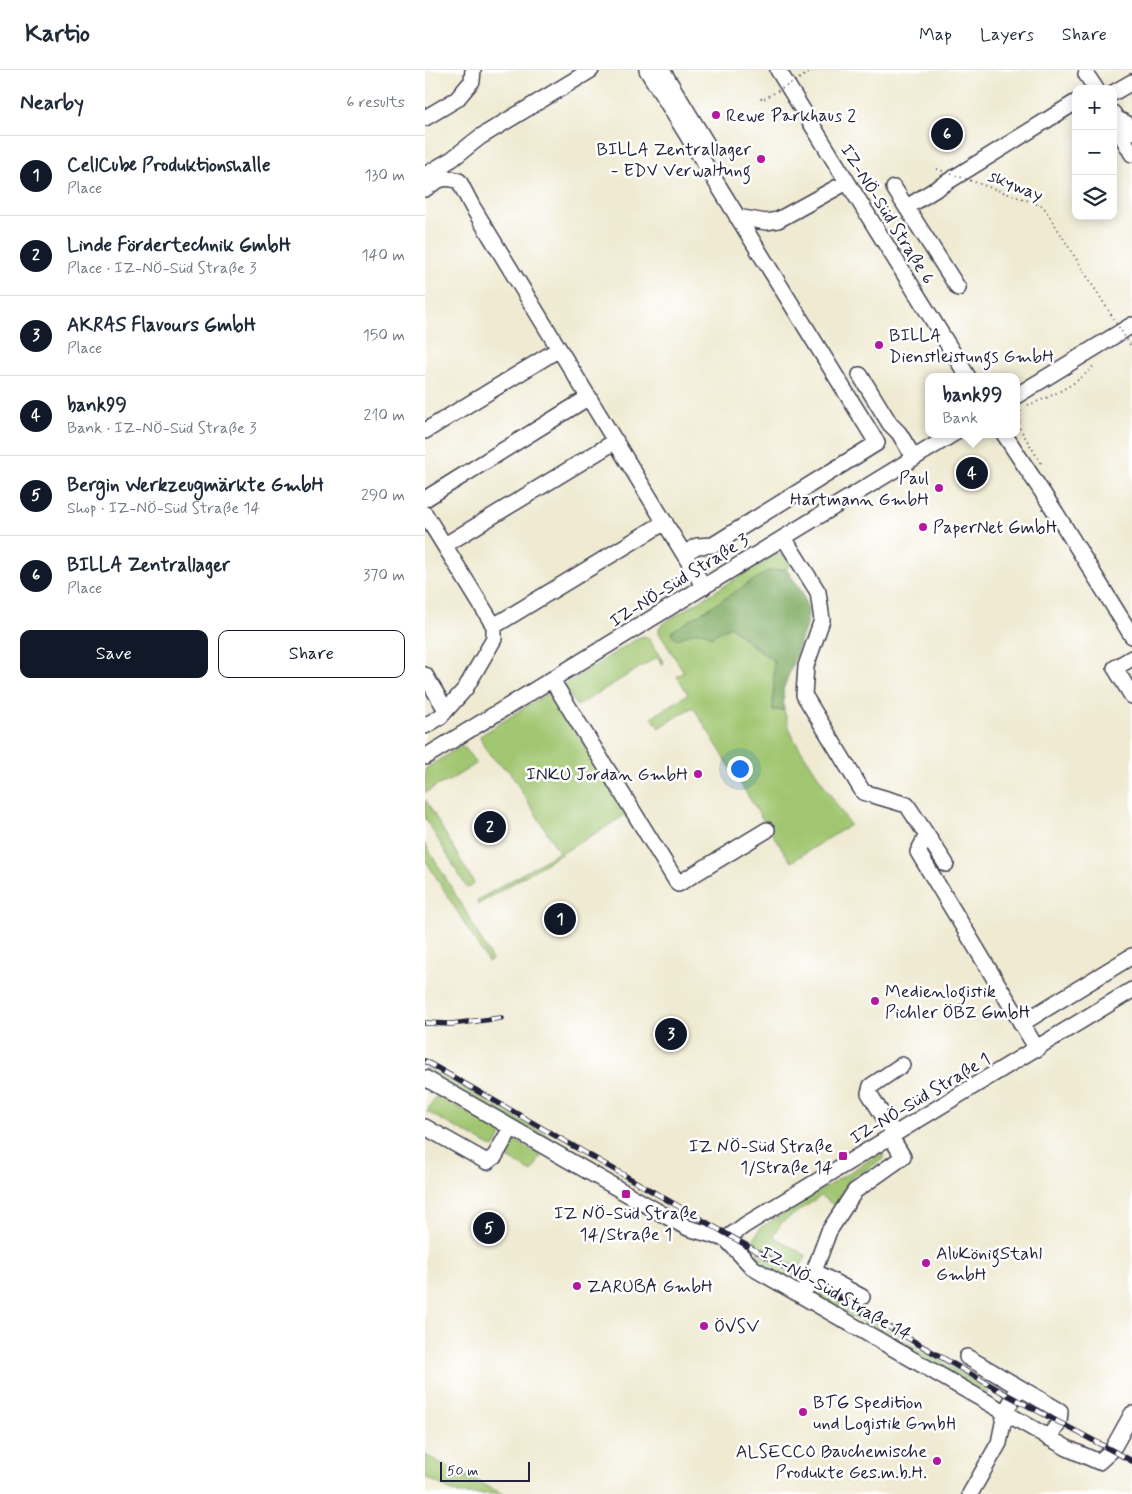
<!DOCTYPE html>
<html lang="en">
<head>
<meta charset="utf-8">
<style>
  body { margin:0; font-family:Mynerve,sans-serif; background:#f6f6f7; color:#1f2937 }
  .controls { position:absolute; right:15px; top:15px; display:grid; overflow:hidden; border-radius:10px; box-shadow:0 2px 12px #0003 }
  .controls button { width:45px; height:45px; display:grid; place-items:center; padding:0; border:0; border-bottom:1px solid #e0e1e3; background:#fff; color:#1f2937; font:25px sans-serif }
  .scale { position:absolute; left:15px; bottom:12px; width:90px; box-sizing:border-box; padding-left:5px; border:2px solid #22223b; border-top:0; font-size:14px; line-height:18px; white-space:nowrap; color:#22223b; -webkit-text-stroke:4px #fff; paint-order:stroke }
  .you { position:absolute; left:314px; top:698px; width:18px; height:18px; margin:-12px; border:4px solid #fff; border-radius:50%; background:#1a73e8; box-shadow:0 0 0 8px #1a73e833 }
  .badge { display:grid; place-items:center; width:32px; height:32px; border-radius:50%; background:#111827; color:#fff; font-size:16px; font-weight:700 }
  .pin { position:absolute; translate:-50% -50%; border:2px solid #fff; box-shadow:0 1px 5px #0006 }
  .popup { position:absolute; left:500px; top:303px; width:95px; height:65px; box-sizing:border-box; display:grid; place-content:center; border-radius:10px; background:#fff; filter:drop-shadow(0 1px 4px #0005); font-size:16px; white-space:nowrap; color:#747a83 }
  .popup b { font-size:19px; color:#1f2937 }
  .popup::after { content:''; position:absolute; left:50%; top:100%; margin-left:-10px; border:10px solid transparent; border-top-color:#fff }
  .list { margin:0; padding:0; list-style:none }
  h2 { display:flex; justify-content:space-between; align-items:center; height:65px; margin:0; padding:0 20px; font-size:21px }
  h2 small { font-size:16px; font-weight:400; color:#747a83 }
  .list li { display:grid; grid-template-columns:32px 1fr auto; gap:15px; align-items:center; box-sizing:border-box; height:80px; padding:0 20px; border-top:1px solid #e0e1e3 }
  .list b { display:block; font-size:19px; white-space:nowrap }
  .list p { margin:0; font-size:16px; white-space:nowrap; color:#747a83 }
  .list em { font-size:16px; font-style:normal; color:#747a83 }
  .actions { display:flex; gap:10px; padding:15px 20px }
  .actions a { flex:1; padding:11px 0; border:1px solid #111827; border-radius:10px; text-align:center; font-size:18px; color:#111827 }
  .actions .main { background:#111827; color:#fff }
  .icon { flex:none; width:28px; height:28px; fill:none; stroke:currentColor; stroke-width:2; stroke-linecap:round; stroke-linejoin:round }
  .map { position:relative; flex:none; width:707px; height:1424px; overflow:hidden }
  header { display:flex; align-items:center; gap:30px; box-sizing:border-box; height:70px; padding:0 25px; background:#fff; border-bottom:1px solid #e0e1e3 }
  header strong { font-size:24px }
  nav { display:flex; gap:28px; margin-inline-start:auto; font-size:18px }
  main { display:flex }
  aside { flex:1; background:#fff }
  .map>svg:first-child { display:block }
</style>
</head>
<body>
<header>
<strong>Kartio</strong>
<nav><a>Map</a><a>Layers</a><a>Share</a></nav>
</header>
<main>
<aside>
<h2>Nearby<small>6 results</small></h2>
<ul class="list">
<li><span class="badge">1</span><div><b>CellCube Produktionshalle</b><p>Place</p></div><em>130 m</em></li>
<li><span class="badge">2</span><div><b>Linde Fördertechnik GmbH</b><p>Place · IZ-NÖ-Süd Straße 3</p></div><em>140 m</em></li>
<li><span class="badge">3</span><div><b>AKRAS Flavours GmbH</b><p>Place</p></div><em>150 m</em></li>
<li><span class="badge">4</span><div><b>bank99</b><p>Bank · IZ-NÖ-Süd Straße 3</p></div><em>210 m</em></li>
<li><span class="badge">5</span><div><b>Bergin Werkzeugmärkte GmbH</b><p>Shop · IZ-NÖ-Süd Straße 14</p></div><em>290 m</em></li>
<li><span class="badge">6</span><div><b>BILLA Zentrallager</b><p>Place</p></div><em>370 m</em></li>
</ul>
<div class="actions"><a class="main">Save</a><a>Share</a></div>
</aside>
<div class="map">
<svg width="707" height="1424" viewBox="0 0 707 1424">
  <rect width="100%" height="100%" fill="#fff"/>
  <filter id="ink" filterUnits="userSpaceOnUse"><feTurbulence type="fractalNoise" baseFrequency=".02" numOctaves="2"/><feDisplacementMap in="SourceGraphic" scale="10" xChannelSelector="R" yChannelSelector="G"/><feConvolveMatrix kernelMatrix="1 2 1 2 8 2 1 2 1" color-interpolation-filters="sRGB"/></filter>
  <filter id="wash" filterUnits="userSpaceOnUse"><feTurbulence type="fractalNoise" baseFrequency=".0096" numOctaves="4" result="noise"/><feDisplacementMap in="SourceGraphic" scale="20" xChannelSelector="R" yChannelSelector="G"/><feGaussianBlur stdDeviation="1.12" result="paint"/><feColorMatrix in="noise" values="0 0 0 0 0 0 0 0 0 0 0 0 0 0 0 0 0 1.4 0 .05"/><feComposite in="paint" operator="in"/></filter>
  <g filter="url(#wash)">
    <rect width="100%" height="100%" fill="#efead1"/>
    <path fill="#a1c671" stroke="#627456" d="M355,484L362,487L369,493L361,499L343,501L251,569C263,565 275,556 286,567L305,556L321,571L349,591L348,640H359L367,666L425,755L366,792L338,750L268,637L234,658L227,647L263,624L252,606L259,602L234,563V558L237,554L348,486Z
      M220,566L224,569L239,593L237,594L232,587L152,636L141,620L140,615L143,612L215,567Z
      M121,624H126L130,628L202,744L52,835L53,830L134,782L84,701C72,693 58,681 55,666Z
      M36,676L41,679L51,694L22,712L13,715L0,723V699Z
      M0,729L49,813L47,816L42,818L0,748Z
      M0,774L41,842L67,890L63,892L0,789Z
      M0,996L169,1092L161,1094L0,1002Z
      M10,1027H15L74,1060L76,1066L69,1078L2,1042Z
      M87,1071L95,1073L116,1086L107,1102L79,1086L81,1078Z
      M454,1084H458L459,1089L425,1109L410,1136L396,1126L357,1152L348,1166L382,1186L373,1200L330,1176L329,1170L335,1158Z
      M331,1183L370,1205L364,1209C352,1204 335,1196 331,1183Z
      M393,1220L564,1319L562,1324L396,1229L392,1225Z
      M0,1385L78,1424H33L0,1407Z"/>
    <path fill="#80ab63" stroke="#51664f" d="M361,499L377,522L383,541L381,556L358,620L359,640H348L349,591C335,579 319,569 305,556L286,567C275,556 263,565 251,570L246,562L343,501Z"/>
  </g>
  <g filter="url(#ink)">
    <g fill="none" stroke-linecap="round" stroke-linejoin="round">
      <defs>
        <path id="minor" d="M222,0L452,373L288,475L272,476L259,484
          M237,0L285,79
          M353,0L543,307
          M661,4L671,19
          M688,23L707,12
          M688,43L692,49L701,53L707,62
          M0,48L32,29L47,11L48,0
          M692,49V58L707,84
          M0,105L27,89L55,67L166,0
          M469,118L533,218
          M0,119C13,110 18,105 34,111L47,136L279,517
          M482,137L651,32
          M312,147L341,152L353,150L422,112
          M435,305L465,354L474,363L489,388
          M591,326L707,255
          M0,361L134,279
          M579,364L631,443L707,566
          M0,429L164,327
          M0,444L69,556L240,452
          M359,468L393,522L397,550L381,596L379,625L438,722L482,735L521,794
          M20,475L191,371
          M707,588L690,598L707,626
          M0,605L21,640
          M127,610L253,814L342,760
          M0,656L15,647L40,619L69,569V556
          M0,687L528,364
          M502,765L493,782L612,979
          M596,954L707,886
          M0,1008L239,1145L263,1158L301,1169L328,1198L642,1378L674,1392L687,1380L707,1344
          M0,1057L62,1092L70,1086L86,1058
          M470,1065L444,1023L446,1016L477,995
          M301,1169L320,1155L707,920
          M389,1201L437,1227
          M377,1225L385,1212L404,1161L430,1121L478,1087L466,1067
          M542,1287L635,1341L634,1353L623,1368
          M545,1424L574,1373L580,1343L594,1317"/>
      </defs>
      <use href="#minor" stroke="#414052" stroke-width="18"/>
      <path stroke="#414052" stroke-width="2" stroke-dasharray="1 4" stroke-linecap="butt" d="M603,335C624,328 655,313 669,295
        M594,353L595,359L616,393
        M591,355L594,353L596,341
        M541,370L550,364"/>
      <use href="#minor" stroke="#fff" stroke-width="15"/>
      <defs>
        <path id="rail" d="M0,953L26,954L76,948
          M0,991L577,1322L707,1391"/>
      </defs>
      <use href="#rail" stroke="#22223b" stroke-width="5.5"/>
      <use href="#rail" stroke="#fff" stroke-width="4" stroke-dasharray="11" stroke-linecap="butt"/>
      <path stroke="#414052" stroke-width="2" stroke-dasharray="1 4" stroke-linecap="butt" d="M336,28L337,30L389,0
        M512,99L618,136L707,278"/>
    </g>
  </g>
  <g fill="#b5179e" stroke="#fff" stroke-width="2">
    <circle cx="291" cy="45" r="5"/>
    <circle cx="336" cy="89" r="5"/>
    <circle cx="454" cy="275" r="5"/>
    <circle cx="514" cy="418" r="5"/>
    <circle cx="498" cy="457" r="5"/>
    <circle cx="273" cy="704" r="5"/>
    <circle cx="450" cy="931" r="5"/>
    <rect x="413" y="1081" width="10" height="10" rx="2.5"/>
    <rect x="196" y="1119" width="10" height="10" rx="2.5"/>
    <circle cx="501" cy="1193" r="5"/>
    <circle cx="152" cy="1216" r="5"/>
    <circle cx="279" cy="1256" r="5"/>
    <circle cx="378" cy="1342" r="5"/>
    <circle cx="512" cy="1391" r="5"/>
  </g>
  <g text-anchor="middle" stroke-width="5" stroke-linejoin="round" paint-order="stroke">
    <g font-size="18" fill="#22223b" stroke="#fff" text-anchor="start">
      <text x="301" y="51">Rewe Parkhaus 2</text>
      <text x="326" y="85" text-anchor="end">BILLA Zentrallager<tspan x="326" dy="21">- EDV Verwaltung</tspan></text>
      <text x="464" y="271">BILLA<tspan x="464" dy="21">Dienstleistungs GmbH</tspan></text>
      <text x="504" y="414" text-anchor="end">Paul<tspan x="504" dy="21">Hartmann GmbH</tspan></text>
      <text x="508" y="463">PaperNet GmbH</text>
      <text x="263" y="710" text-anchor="end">INKU Jordan GmbH</text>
      <text x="460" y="927">Medienlogistik<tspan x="460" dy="21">Pichler ÖBZ GmbH</tspan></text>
      <text x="408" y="1082" text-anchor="end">IZ NÖ-Süd Straße<tspan x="408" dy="21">1/Straße 14</tspan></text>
      <text x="201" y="1149" text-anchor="middle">IZ NÖ-Süd Straße<tspan x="201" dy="21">14/Straße 1</tspan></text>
      <text x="511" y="1189">AluKönigStahl<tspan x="511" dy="21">GmbH</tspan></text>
      <text x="162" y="1222">ZARUBA GmbH</text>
      <text x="289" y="1262">ÖVSV</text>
      <text x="388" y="1338">BTG Spedition<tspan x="388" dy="21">und Logistik GmbH</tspan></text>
      <text x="502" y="1387" text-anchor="end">ALSECCO Bauchemische<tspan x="502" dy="21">Produkte Ges.m.b.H.</tspan></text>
    </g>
    <g font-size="18" fill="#22223b" stroke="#fff">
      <text transform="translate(591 115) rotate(22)" y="6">skyway</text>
      <text transform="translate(463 144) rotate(58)" y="6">IZ-NÖ-Süd Straße 6</text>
      <text transform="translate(254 510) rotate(-32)" y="6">IZ-NÖ-Süd Straße 3</text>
      <text transform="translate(495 1028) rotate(-31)" y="6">IZ-NÖ-Süd Straße 1</text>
      <text transform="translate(411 1223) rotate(30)" y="6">IZ-NÖ-Süd Straße 14</text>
    </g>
  </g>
</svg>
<div class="controls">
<button>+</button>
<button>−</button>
<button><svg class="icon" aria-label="layers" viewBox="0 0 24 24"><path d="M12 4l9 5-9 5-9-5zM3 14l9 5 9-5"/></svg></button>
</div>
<div class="scale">50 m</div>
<div class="you"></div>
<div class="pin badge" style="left:135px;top:849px">1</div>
<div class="pin badge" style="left:65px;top:757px">2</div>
<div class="pin badge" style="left:246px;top:964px">3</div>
<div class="pin badge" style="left:547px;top:403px">4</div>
<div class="popup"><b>bank99</b>Bank</div>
<div class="pin badge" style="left:64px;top:1158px">5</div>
<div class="pin badge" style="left:522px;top:64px">6</div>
</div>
</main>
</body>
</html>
